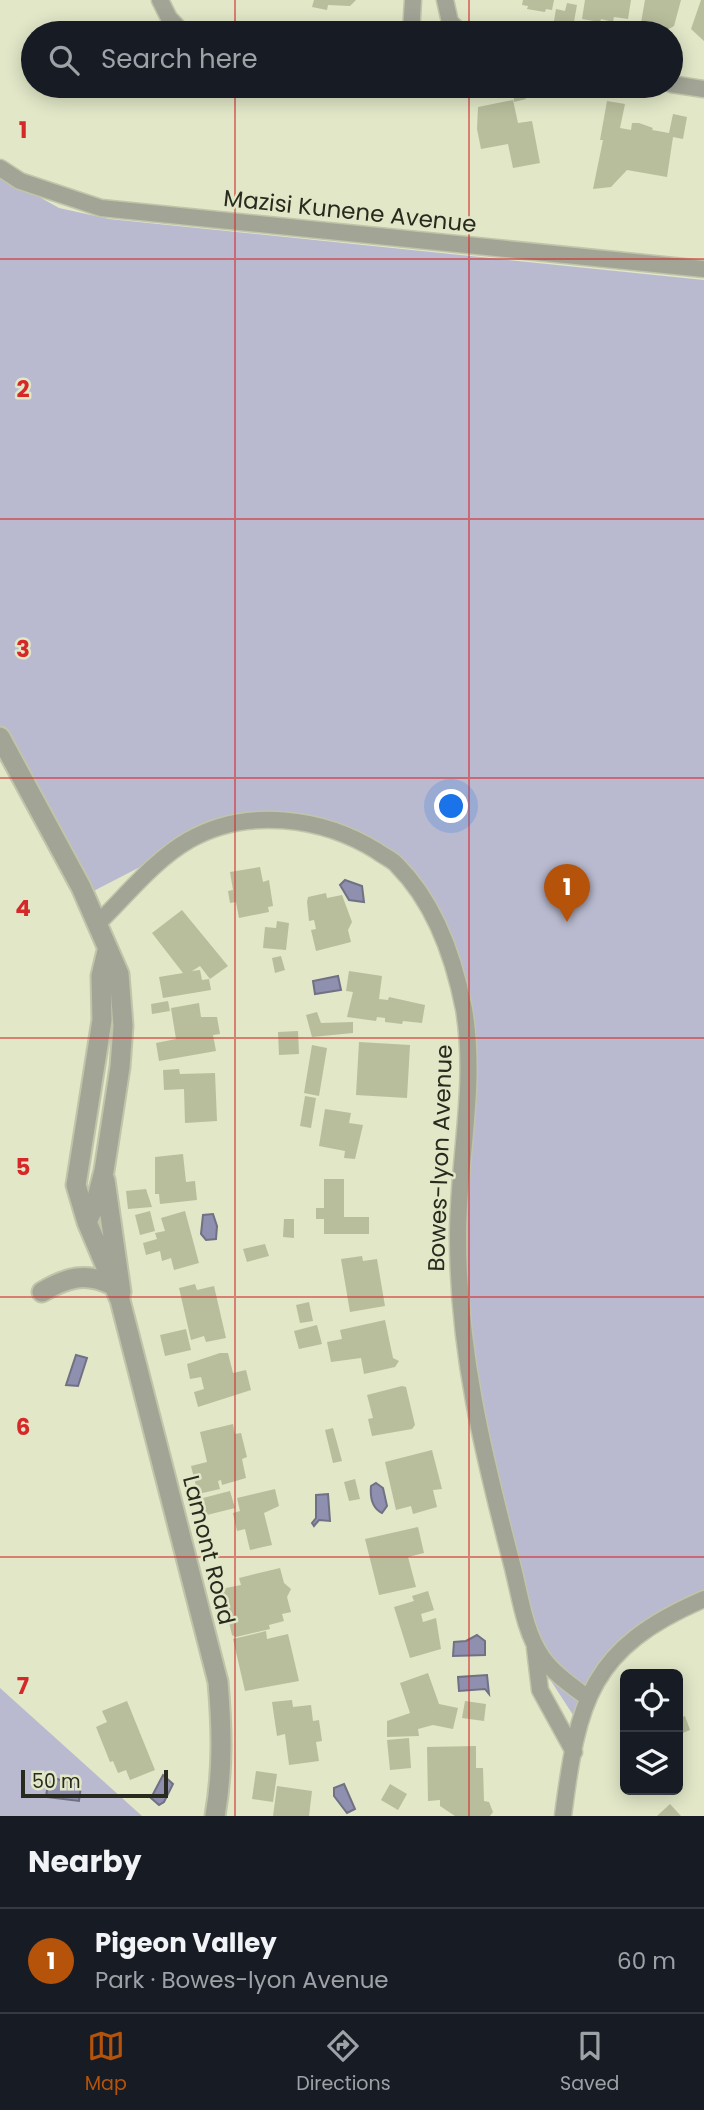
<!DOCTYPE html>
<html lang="en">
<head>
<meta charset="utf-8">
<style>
  body { margin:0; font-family:Poppins,sans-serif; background:#242831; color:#f1f3f6 }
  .controls { position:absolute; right:21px; bottom:21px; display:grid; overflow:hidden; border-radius:10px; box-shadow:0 4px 18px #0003 }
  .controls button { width:63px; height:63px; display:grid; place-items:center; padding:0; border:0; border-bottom:2px solid #363941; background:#171b24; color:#f1f3f6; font:35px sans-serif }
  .scale { position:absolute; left:21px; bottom:18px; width:147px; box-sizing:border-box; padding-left:7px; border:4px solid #282a1e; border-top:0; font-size:19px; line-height:24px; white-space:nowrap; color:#282a1e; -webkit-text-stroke:5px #e1e7c7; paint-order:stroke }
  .you { position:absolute; left:452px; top:807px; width:24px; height:24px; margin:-18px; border:5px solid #fff; border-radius:50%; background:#1a73e8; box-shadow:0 0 0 10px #1a73e833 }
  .badge { display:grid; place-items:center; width:46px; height:46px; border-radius:50%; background:#b45309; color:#fff; font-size:23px; font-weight:700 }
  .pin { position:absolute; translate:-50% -58px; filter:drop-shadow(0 2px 4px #0008) }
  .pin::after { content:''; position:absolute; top:37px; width:24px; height:21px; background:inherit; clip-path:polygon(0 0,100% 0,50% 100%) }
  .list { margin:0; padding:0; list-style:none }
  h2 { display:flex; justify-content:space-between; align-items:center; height:91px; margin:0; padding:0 28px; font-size:30px }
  h2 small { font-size:23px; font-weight:400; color:#9ea1a6 }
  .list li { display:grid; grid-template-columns:46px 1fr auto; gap:21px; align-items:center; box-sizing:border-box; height:105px; padding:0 28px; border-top:2px solid #363941 }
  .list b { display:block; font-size:26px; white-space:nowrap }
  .list p { margin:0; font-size:23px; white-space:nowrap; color:#9ea1a6 }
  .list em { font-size:23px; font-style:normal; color:#9ea1a6 }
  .icon { flex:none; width:38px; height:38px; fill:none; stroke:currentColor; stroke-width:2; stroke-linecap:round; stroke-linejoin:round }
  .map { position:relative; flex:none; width:704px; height:1816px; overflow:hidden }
  .search { position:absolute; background:#171b24; box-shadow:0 4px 18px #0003; left:21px; right:21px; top:21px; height:77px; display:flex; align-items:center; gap:18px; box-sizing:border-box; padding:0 24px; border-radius:38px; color:#9ea1a6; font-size:26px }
  .sheet { height:196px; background:#171b24 }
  nav { display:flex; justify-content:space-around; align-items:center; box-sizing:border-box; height:98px; border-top:2px solid #363941; background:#171b24; font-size:19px; color:#9ea1a6 }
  nav a { display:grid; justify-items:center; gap:4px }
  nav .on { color:#b45309 }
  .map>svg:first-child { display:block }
</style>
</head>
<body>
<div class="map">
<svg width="704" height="1816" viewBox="0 0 704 1816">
  <rect width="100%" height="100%" fill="#e1e7c7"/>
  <path fill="#b9b9cf" d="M0,175L59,208L109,219L704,280V1602L652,1624L575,1718L531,1650L465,1387L467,1049L444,948L412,890L386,863L349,838L271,825L216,832L169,852L82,897L0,743Z
    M0,1688L142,1816H0Z"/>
  <path fill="#8f8faf" stroke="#707184" stroke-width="2" d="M345,880L362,886L364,902L349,900L340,885Z
    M338,976L341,990L315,994L313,981Z
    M213,1214L217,1226L216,1239L206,1240L201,1234L203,1215Z
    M76,1355L87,1358L78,1386L66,1385Z
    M376,1483L383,1488L387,1506L382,1513C372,1508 370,1497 371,1486Z
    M328,1494L330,1521L319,1520L314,1526L312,1523L316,1518V1495Z
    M477,1635L485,1641V1655L453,1656L454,1642L466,1641Z
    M487,1675L489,1694L485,1689L459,1691L458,1677Z
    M163,1775L173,1784L164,1802L159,1805L151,1798Z
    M57,1779L81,1786L79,1801L46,1797L48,1783Z
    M344,1784L355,1809L347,1813L334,1796V1788Z"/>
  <path fill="#b8be9c" d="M314,0H356L350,6L328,5L327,10L312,7Z
    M523,0H554L552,10L546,9L545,12L527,9L528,6L522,5Z
    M585,0H631L628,19L614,17L613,22L601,19L600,22L582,19Z
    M645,0H681L674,26L665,31L640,28Z
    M701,0H704V41L691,29Z
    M567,3L577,5L572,33H552L556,9L565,11Z
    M513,86H523L526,99L514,102Z
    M513,100L518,123L532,121L540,163L513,168L508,144L481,149L477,129L478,107Z
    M607,101L625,104L620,128L631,130L632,123H639L653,128L652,130L669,133L673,114L687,117L683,139L673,137L667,177L627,170L611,187L593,189L603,140H600Z
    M260,867L263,882L269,880L273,906L268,907L269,912L239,918L236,902L230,903L228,891L233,890L230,872Z
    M326,893L327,898L342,895L352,922L348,930L351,942L316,951L311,930L316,929L314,920L309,921L307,902L308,897Z
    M182,910L228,966L210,979L200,966L192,971L200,970L202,980L209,979L211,990L163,998L159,977L183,973L152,933Z
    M277,921L289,923L286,950L263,948L265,927L276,928Z
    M281,956L285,970L275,973L272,958Z
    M349,971L382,976L379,999L388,1000L389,997L425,1005L422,1023L403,1021L402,1024L385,1022V1018L377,1017L376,1021L347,1017L353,992L346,991Z
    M168,1001L170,1011L152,1014L151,1004Z
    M199,1003L201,1017H217L220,1034L213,1035L216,1051L159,1061L156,1043L176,1039L171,1008Z
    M317,1012L321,1023L353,1022V1033L312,1037L306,1015Z
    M298,1031L299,1054L279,1055L278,1032Z
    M359,1042L410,1045L407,1098L356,1095Z
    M312,1045L327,1048L319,1096L304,1093Z
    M179,1069L180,1074L215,1073L217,1121L185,1123L184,1089L164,1090L163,1070Z
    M305,1096L316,1098L311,1128L300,1126Z
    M325,1109L351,1113L349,1123L363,1125L355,1159L344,1158L345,1151L319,1146Z
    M183,1154L186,1182L195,1181L197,1200L160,1204L159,1194H155V1157Z
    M324,1179H344V1217H369V1234H324V1219H316V1208H324Z
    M146,1189L152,1207L128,1209L126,1191Z
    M150,1211L155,1231L140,1235L135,1215Z
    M185,1211L199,1263L174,1270L171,1258L162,1261L160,1251L146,1255L143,1243L157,1239L155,1233L165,1231L161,1218Z
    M284,1219H294V1238L283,1237Z
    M265,1244L269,1256L247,1262L243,1249Z
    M362,1256L363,1261L377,1259L385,1306L350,1312L341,1259Z
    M195,1284L197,1290L214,1286L226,1338L206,1342L204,1336L191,1340L179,1288Z
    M309,1302L313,1321L300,1323L296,1305Z
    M385,1320L393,1358L399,1361L395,1367L364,1374L361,1358L331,1362L327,1342L342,1339L340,1330Z
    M317,1325L322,1344L299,1349L294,1331Z
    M186,1329L191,1350L165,1356L160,1335Z
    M220,1353H228L233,1373L246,1370L251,1390L198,1407L194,1392L204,1389L201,1377L190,1379L187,1364Z
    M402,1386L406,1387L415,1425L412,1429L372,1436L368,1419L373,1418L367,1395Z
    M233,1424L235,1434L241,1433L247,1457L242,1459L246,1478L222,1485L221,1480L218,1481L220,1489L198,1494L191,1466L207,1462L200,1432Z
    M333,1428L342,1461L333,1463L325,1430Z
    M432,1450L442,1489L433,1490L437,1507L413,1514L411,1506L396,1510L385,1462Z
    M355,1479L360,1499L349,1501L344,1482Z
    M275,1489L279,1506L264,1513L272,1545L250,1550L245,1529L237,1531L233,1513L240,1511L237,1498Z
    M230,1491L235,1508L203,1516L199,1499Z
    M418,1527L424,1553L408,1557L416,1587L379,1595L365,1539Z
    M280,1568L284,1583L291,1589L287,1597L291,1612L282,1614L284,1621L269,1625L270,1629L236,1637L232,1635L221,1589L241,1585L239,1578Z
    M428,1591L434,1610L421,1614L423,1622L436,1618L441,1649L410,1658L394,1607L414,1601L412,1596Z
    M266,1631L267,1639L288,1634L299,1681L245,1691L233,1639Z
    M428,1673L439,1704L458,1708L453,1729L433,1725L418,1729L419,1736L387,1737V1721L410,1713L400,1683Z
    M292,1700L293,1707L311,1705L313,1721L319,1720L322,1741L316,1742L319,1761L289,1765L285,1734L277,1736L272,1702Z
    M127,1701L155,1770L130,1780L126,1770L118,1773L113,1761L110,1762L96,1727L107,1722L102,1711Z
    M465,1701L486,1704L484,1721L462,1718Z
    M685,1716L690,1730L678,1735V1719Z
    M409,1738L411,1768L390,1770L387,1740Z
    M476,1746V1768H483L484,1801L489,1802L493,1812L490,1816H455L440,1806V1800L428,1801L427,1747Z
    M256,1771L277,1774L273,1802L252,1799Z
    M390,1784L407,1794L398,1810L381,1800Z
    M277,1786L312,1791L309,1816H273Z
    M670,1804L681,1816H657Z"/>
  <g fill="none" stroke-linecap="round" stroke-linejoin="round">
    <defs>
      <path id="minor" d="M160,0L169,18L183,33
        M445,0L450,22L461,33
        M411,33L413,0
        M671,84L704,89
        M0,168L20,181L101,208L704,269
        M98,923C126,896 154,860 189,840C247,807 322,817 377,851C383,856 392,859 397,865C434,902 454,958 464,1009C477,1085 458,1160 458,1236C458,1351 483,1453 512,1564C520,1594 524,1631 542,1657C554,1674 572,1686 588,1698
        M535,1648L540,1690L574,1752
        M563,1816C578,1700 590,1648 704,1599"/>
      <path id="tertiary" d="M0,737L81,887L119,974L123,1026L120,1067L104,1171L95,1205L87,1222
        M107,951L101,976L102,1020L76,1185L87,1222L120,1300L218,1682C222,1728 223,1770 215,1816
        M105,1180L121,1292
        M42,1292C67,1277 86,1272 112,1285"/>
    </defs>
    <use href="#minor" stroke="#c0c5a9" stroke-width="19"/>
    <use href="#tertiary" stroke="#c0c5a9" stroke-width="23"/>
    <use href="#minor" stroke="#a2a596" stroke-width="16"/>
    <use href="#tertiary" stroke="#a2a596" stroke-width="19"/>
  </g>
  <path fill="none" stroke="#d62828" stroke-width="2" stroke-opacity="0.55" d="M235,0V33M469,0V33M235,86V1816M469,86V1816M0,259H704M0,519H704M0,778H704M0,1038H704M0,1297H704M0,1557H704"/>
  <g text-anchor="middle" stroke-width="5" stroke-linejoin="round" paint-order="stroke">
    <g font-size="23" fill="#282a1e" stroke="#e1e7c7">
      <text transform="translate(350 211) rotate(6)" y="8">Mazisi Kunene Avenue</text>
      <text transform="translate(440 1158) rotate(-88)" y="8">Bowes-lyon Avenue</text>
      <text transform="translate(209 1550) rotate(76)" y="8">Lamont Road</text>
    </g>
  </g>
  <g font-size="23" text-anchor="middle" font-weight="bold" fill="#d62828" stroke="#e1e7c7" stroke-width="5" stroke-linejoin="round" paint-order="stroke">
    <text x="23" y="138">1</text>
    <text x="23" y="397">2</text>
    <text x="23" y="657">3</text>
    <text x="23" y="916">4</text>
    <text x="23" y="1175">5</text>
    <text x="23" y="1435">6</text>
    <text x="23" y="1694">7</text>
  </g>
</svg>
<div class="controls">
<button><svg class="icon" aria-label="locate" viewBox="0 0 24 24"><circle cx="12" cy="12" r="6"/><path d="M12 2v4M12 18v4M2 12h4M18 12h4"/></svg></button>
<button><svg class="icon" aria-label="layers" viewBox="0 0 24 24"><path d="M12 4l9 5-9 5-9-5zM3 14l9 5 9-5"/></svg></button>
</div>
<div class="scale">50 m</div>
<div class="you"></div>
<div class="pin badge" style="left:567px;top:922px">1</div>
<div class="search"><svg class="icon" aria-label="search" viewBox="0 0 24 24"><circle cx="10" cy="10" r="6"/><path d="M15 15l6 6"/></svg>Search here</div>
</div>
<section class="sheet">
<h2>Nearby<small></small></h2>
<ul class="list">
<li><span class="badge">1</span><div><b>Pigeon Valley</b><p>Park · Bowes-lyon Avenue</p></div><em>60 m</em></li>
</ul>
</section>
<nav>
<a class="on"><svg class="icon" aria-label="map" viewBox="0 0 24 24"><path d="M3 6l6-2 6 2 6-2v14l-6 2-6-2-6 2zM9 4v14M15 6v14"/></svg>Map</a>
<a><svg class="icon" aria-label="directions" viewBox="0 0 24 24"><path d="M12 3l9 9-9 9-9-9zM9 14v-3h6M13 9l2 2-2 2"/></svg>Directions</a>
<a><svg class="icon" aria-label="saved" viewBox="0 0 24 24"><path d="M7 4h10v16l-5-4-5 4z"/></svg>Saved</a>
</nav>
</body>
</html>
